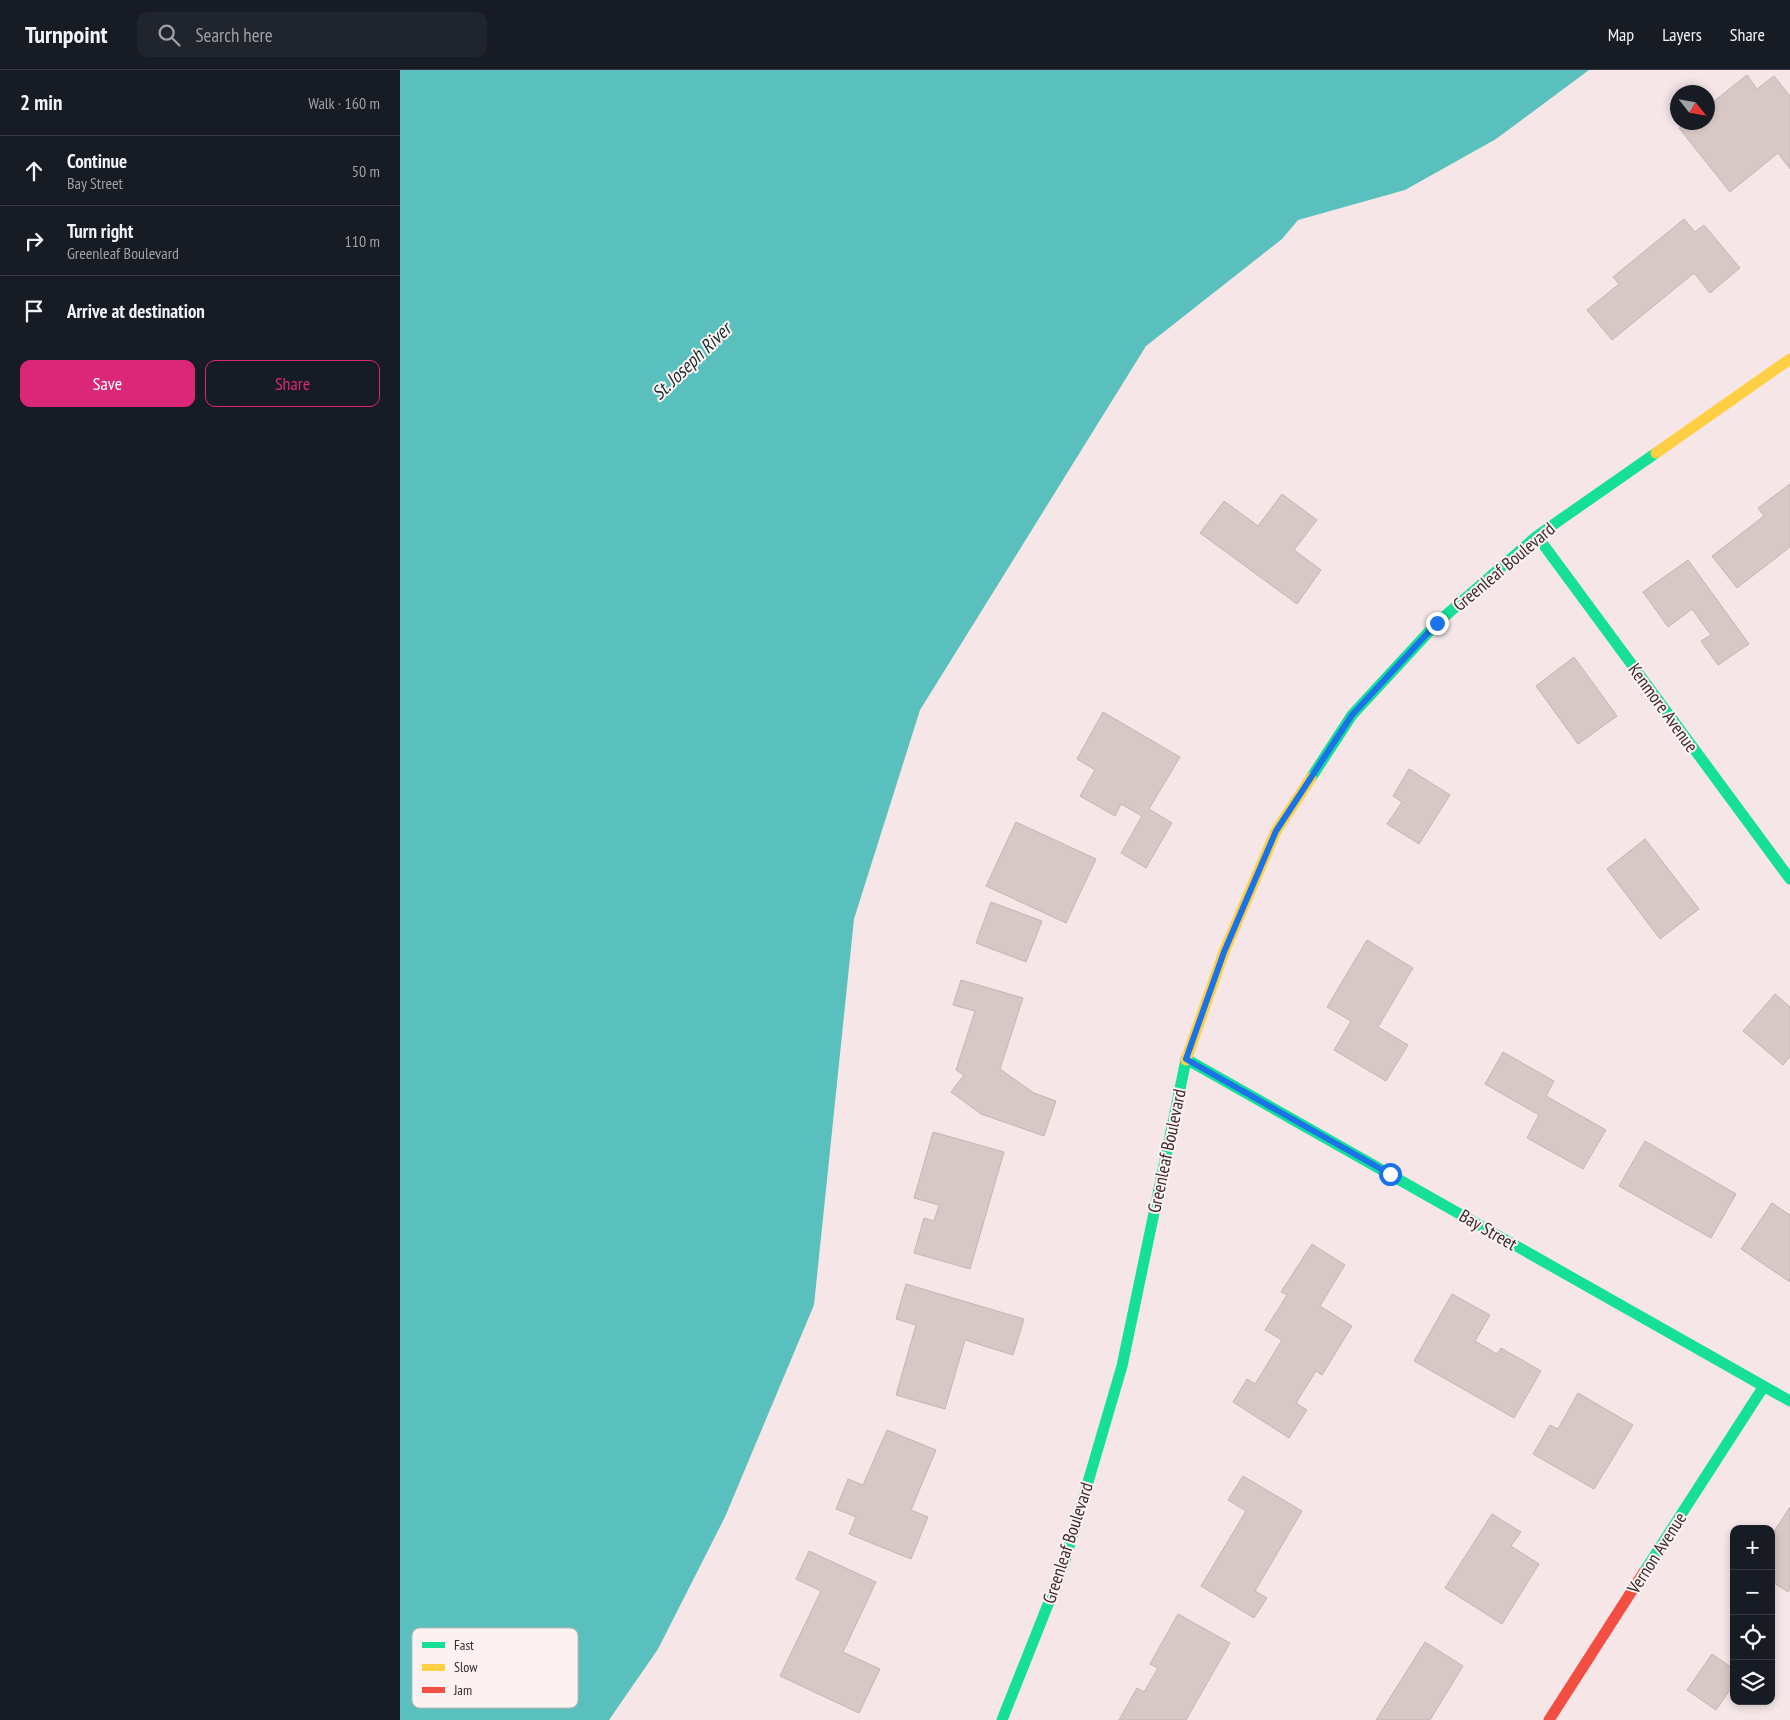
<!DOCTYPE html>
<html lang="en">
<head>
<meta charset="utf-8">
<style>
  body { margin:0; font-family:"PT Sans Narrow",sans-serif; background:#20242c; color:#f1f3f6 }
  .controls { position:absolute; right:15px; bottom:15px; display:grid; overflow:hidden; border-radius:10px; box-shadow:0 2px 8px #0003 }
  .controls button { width:45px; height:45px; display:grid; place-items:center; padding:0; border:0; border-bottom:1px solid #363941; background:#171b24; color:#f1f3f6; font:25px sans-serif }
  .compass { position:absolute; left:1270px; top:15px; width:45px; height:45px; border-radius:50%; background:#171b24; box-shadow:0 2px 8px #0003; rotate:121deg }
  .stop { position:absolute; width:15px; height:15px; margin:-11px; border:4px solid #1a73e8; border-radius:50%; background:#fff }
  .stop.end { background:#1a73e8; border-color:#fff; box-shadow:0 1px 5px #0008 }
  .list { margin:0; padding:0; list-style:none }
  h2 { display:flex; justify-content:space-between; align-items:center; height:65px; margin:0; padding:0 20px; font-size:21px }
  h2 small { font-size:16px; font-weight:400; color:#9ea1a6 }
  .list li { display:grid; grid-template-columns:32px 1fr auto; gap:15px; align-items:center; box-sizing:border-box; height:70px; padding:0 20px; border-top:1px solid #363941 }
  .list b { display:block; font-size:19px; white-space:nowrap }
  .list p { margin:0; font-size:16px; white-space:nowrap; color:#9ea1a6 }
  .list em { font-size:16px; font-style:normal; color:#9ea1a6 }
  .actions { display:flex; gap:10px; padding:15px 20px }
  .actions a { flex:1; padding:11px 0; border:1px solid #db2777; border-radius:10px; text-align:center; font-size:18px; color:#db2777 }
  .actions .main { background:#db2777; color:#fff }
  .icon { flex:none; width:28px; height:28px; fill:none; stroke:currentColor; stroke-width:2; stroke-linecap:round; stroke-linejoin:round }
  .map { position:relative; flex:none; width:1390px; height:1650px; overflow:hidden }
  header { display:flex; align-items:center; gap:30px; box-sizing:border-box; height:70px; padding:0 25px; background:#171b24; border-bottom:1px solid #363941 }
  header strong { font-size:24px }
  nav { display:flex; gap:28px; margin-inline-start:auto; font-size:18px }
  .search { width:350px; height:45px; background:#20242c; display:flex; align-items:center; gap:12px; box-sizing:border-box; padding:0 18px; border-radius:10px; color:#9ea1a6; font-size:19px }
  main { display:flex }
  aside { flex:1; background:#171b24 }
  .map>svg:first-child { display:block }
</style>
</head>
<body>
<header>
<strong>Turnpoint</strong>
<div class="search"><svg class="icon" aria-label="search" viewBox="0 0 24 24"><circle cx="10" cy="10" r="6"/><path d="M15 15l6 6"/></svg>Search here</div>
<nav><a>Map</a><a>Layers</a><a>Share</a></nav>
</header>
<main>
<aside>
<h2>2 min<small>Walk · 160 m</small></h2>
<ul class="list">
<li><svg class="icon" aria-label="ahead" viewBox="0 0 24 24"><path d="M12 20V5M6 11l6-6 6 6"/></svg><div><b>Continue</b><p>Bay Street</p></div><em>50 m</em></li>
<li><svg class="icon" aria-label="right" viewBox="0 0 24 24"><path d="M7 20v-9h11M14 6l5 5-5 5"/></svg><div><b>Turn right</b><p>Greenleaf Boulevard</p></div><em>110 m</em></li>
<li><svg class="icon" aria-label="arrive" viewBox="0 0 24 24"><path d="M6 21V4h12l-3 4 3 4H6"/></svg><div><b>Arrive at destination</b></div></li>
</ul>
<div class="actions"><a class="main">Save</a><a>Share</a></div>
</aside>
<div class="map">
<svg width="1390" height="1650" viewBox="0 0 1390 1650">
  <rect width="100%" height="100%" fill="#f6e6e7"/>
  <path fill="#59c0bd" d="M0,0H1189L1096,69L1005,120L898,150L882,169L746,276L520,640L454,849L414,1235L325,1447L258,1579L209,1650H0Z"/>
  <path fill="#d7c7c5" stroke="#c4b5b4" d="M1347,5L1357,19L1374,6L1390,26V99L1378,83L1330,122L1279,58L1287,52H1308V36Z
    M1284,149L1295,162L1304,155L1340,198L1310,223L1294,203L1212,270L1187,240L1219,214L1213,207Z
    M1390,414V477L1337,518L1312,486L1364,446L1358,438Z
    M882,424L917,450L894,480L921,500L897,534L800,463L824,431L858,456Z
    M1288,490L1349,574L1318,595L1301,571L1311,565L1292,539L1268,557L1243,522Z
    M1174,587L1217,646L1178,674L1136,616Z
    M703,642L780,687L749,739L772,753L746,798L721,783L742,746L721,734L715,746L680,726L695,700L677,689Z
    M1009,699L1050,725L1019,774L987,754L1002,732L993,726Z
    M616,752L696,789L666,853L586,816Z
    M1245,769L1299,839L1260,869L1207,799Z
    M591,832L642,851L626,892L576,873Z
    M967,870L1013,898L978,957L1008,975L986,1011L934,980L951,951L927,937Z
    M561,910L623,928L600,999L634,1023L656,1031L644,1066L581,1044L551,1022L564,1005L556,1000L575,941L553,935Z
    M1375,924L1390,937V987L1383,995L1343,961Z
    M1103,982L1154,1011L1146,1026L1206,1060L1183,1099L1127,1068L1139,1045L1085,1014Z
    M533,1062L604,1082L570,1199L514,1183L524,1148L534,1151L539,1135L514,1128Z
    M1245,1071L1336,1124L1311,1168L1219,1116Z
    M1372,1133L1390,1145V1212L1341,1179Z
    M912,1174L945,1195L920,1236L952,1256L922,1305L916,1301L896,1333L907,1340L889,1368L833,1332L847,1309L855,1314L882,1270L865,1260L887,1225L881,1222Z
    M506,1214L624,1249L613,1285L565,1270L545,1339L496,1325L516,1255L496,1249Z
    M1052,1224L1090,1245L1075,1271L1097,1284L1101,1278L1141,1301L1114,1348L1014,1291Z
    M1178,1323L1233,1355L1194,1419L1133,1384L1150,1355L1158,1359Z
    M487,1360L536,1380L511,1440L528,1447L511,1489L449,1464L456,1447L436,1439L448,1409L463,1415Z
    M843,1406L902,1441L855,1521L867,1528L854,1548L801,1516L846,1441L828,1430Z
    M1390,1437V1519L1388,1522L1371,1511V1466Z
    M1092,1444L1121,1462L1111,1476L1139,1494L1102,1554L1045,1518Z
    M409,1481L476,1512L443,1582L480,1599L459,1643L380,1606L421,1521L396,1509Z
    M778,1544L830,1573L786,1650H719L737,1618L744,1622L758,1598L750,1594Z
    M1025,1572L1063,1596L1030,1650H976Z
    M1312,1584L1334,1599V1614L1316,1640L1287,1620Z"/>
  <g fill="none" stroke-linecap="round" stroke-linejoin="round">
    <path stroke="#16e098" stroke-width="11" d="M1137,466L1390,809
      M911,708L952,645L1037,553L1137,466L1256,383
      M786,989L1390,1331
      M1244,1502L1364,1316
      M602,1650L664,1494L722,1296L786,990"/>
    <path stroke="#ffcf43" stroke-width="11" d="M1256,383L1390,289
      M786,990L824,882L876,761L911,708"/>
    <path stroke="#f24e42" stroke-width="11" d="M1149,1650L1244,1502"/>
  </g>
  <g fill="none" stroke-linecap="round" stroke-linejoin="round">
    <path stroke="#1a73e8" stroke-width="6" d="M990,1104L786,989L824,882L876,761L952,645L1037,553"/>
  </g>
  <g text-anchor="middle" stroke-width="4" stroke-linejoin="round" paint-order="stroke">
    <g font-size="18" fill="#3c292b" stroke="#fcf2f2">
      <text transform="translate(1104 497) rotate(-40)" y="6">Greenleaf Boulevard</text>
      <text transform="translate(1263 638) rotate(54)" y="6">Kenmore Avenue</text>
      <text transform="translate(767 1081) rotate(-78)" y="6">Greenleaf Boulevard</text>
      <text transform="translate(1088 1160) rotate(30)" y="6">Bay Street</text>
      <text transform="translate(668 1473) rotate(-72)" y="6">Greenleaf Boulevard</text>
      <text transform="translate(1257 1483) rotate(-57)" y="6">Vernon Avenue</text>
    </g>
    <g font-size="19" font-style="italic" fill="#143130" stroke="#fcf2f2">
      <text transform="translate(291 291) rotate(-44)" y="7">St. Joseph River</text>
    </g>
  </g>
  <rect x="12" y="1558" width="166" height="80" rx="8" fill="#fcf2f2" stroke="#c2b6b6" stroke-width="1"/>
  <rect x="22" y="1572" width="23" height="6" fill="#16e098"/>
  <rect x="22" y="1594" width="23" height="7" fill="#ffcf43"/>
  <rect x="22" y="1617" width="23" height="6" fill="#f24e42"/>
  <g font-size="14" fill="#3c292b">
    <text x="54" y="1580">Fast</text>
    <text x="54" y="1602">Slow</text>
    <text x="54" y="1625">Jam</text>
  </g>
</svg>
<div class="controls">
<button>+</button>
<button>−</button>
<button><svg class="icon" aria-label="locate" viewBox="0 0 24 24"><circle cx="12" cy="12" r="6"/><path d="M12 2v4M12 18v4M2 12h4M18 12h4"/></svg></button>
<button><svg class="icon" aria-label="layers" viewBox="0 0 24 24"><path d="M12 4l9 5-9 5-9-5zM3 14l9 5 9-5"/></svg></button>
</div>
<svg class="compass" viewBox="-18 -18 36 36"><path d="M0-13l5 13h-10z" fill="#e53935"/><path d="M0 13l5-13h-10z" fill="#9ea1a6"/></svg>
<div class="stop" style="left:990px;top:1104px"></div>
<div class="stop end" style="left:1037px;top:553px"></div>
</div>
</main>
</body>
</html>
